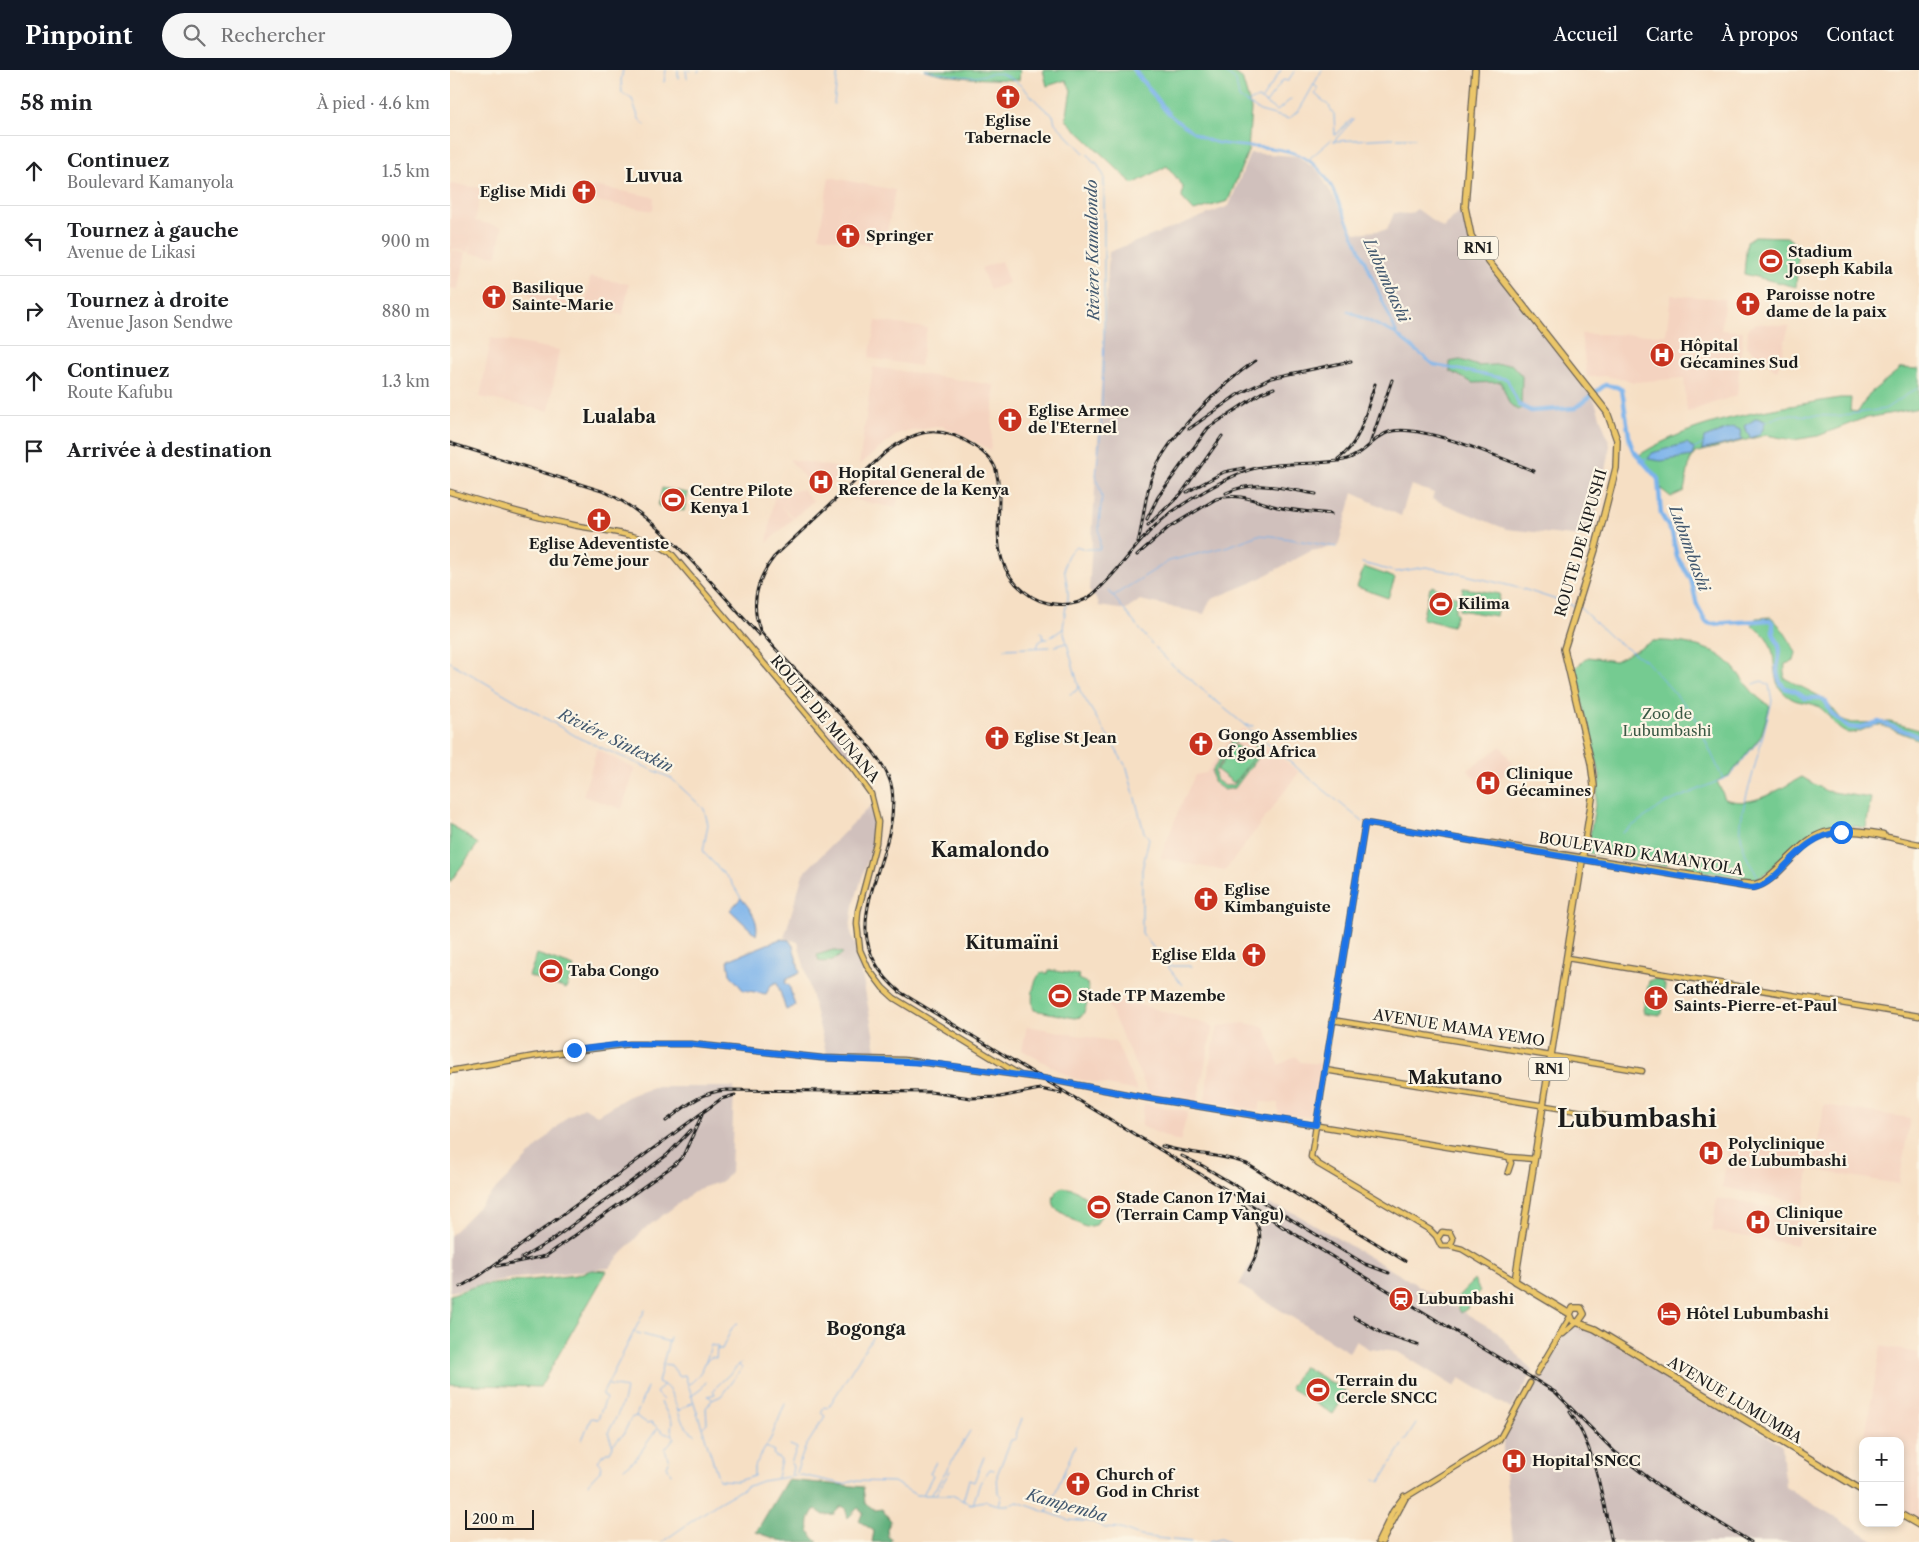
<!DOCTYPE html>
<html lang="fr">
<head>
<meta charset="utf-8">
<style>
  body { margin:0; font-family:"Libre Caslon Text",serif; background:#f6f6f6; color:#202124 }
  .controls { position:absolute; right:15px; bottom:15px; display:grid; overflow:hidden; border-radius:10px; box-shadow:0 2px 8px #0003 }
  .controls button { width:45px; height:45px; display:grid; place-items:center; padding:0; border:0; border-bottom:1px solid #e0e0e0; background:#fff; color:#202124; font:25px sans-serif }
  .scale { position:absolute; left:15px; bottom:12px; width:69px; box-sizing:border-box; padding-left:5px; border:2px solid #1c1c1c; border-top:0; font-size:14px; line-height:18px; white-space:nowrap; color:#1c1c1c; -webkit-text-stroke:4px #fcf5e5; paint-order:stroke }
  .stop { position:absolute; width:15px; height:15px; margin:-11px; border:4px solid #1a73e8; border-radius:50%; background:#fff }
  .stop.end { background:#1a73e8; border-color:#fff; box-shadow:0 1px 5px #0008 }
  .list { margin:0; padding:0; list-style:none }
  h2 { display:flex; justify-content:space-between; align-items:center; height:65px; margin:0; padding:0 20px; font-size:21px }
  h2 small { font-size:16px; font-weight:400; color:#757577 }
  .list li { display:grid; grid-template-columns:32px 1fr auto; gap:15px; align-items:center; box-sizing:border-box; height:70px; padding:0 20px; border-top:1px solid #e0e0e0 }
  .list b { display:block; font-size:19px; white-space:nowrap }
  .list p { margin:0; font-size:16px; white-space:nowrap; color:#757577 }
  .list em { font-size:16px; font-style:normal; color:#757577 }
  .icon { flex:none; width:28px; height:28px; fill:none; stroke:currentColor; stroke-width:2; stroke-linecap:round; stroke-linejoin:round }
  .map { position:relative; flex:none; width:1469px; height:1472px; overflow:hidden }
  header { display:flex; align-items:center; gap:30px; box-sizing:border-box; height:70px; padding:0 25px; background:#111827; color:#fff }
  header strong { font-size:24px }
  nav { display:flex; gap:28px; margin-inline-start:auto; font-size:18px }
  .search { width:350px; height:45px; background:#f6f6f6; display:flex; align-items:center; gap:12px; box-sizing:border-box; padding:0 18px; border-radius:28px; color:#757577; font-size:19px }
  main { display:flex }
  aside { flex:1; background:#fff }
  .map>svg:first-child { display:block }
</style>
</head>
<body>
<header>
<strong>Pinpoint</strong>
<div class="search"><svg class="icon" aria-label="search" viewBox="0 0 24 24"><circle cx="10" cy="10" r="6"/><path d="M15 15l6 6"/></svg>Rechercher</div>
<nav><a>Accueil</a><a>Carte</a><a>À propos</a><a>Contact</a></nav>
</header>
<main>
<aside>
<h2>58 min<small>À pied · 4.6 km</small></h2>
<ul class="list">
<li><svg class="icon" aria-label="ahead" viewBox="0 0 24 24"><path d="M12 20V5M6 11l6-6 6 6"/></svg><div><b>Continuez</b><p>Boulevard Kamanyola</p></div><em>1.5 km</em></li>
<li><svg class="icon" aria-label="left" viewBox="0 0 24 24"><path d="M17 20v-9H6M10 6l-5 5 5 5"/></svg><div><b>Tournez à gauche</b><p>Avenue de Likasi</p></div><em>900 m</em></li>
<li><svg class="icon" aria-label="right" viewBox="0 0 24 24"><path d="M7 20v-9h11M14 6l5 5-5 5"/></svg><div><b>Tournez à droite</b><p>Avenue Jason Sendwe</p></div><em>880 m</em></li>
<li><svg class="icon" aria-label="ahead" viewBox="0 0 24 24"><path d="M12 20V5M6 11l6-6 6 6"/></svg><div><b>Continuez</b><p>Route Kafubu</p></div><em>1.3 km</em></li>
<li><svg class="icon" aria-label="arrive" viewBox="0 0 24 24"><path d="M6 21V4h12l-3 4 3 4H6"/></svg><div><b>Arrivée à destination</b></div></li>
</ul>
</aside>
<div class="map">
<svg width="1469" height="1472" viewBox="0 0 1469 1472">
  <rect width="100%" height="100%" fill="#fcf5e5"/>
  <filter id="ink" filterUnits="userSpaceOnUse"><feTurbulence type="fractalNoise" baseFrequency=".02" numOctaves="2"/><feDisplacementMap in="SourceGraphic" scale="10" xChannelSelector="R" yChannelSelector="G"/><feConvolveMatrix kernelMatrix="1 2 1 2 8 2 1 2 1" color-interpolation-filters="sRGB"/></filter>
  <filter id="wash" filterUnits="userSpaceOnUse"><feTurbulence type="fractalNoise" baseFrequency=".0096" numOctaves="4" result="noise"/><feDisplacementMap in="SourceGraphic" scale="20" xChannelSelector="R" yChannelSelector="G"/><feGaussianBlur stdDeviation="1.12" result="paint"/><feColorMatrix in="noise" values="0 0 0 0 0 0 0 0 0 0 0 0 0 0 0 0 0 1.4 0 .05"/><feComposite in="paint" operator="in"/></filter>
  <g filter="url(#wash)">
    <rect width="100%" height="100%" fill="#f6dfc4"/>
    <path fill="#f4d3c0" d="M379,107L445,120L434,178L369,166Z
      M0,114L32,118L25,151L52,157L47,186L20,183L22,166L19,182L0,179Z
      M143,116L204,127L203,141L140,130Z
      M0,180L15,183L8,219L0,218Z
      M551,191L559,213L540,220L531,198Z
      M140,207L179,214L173,245L135,239Z
      M75,209L119,216L116,236L86,230L73,219Z
      M1221,225L1275,229L1271,260L1293,261L1287,325L1237,342L1234,308L1185,312L1157,306L1137,307L1131,264L1216,265Z
      M426,251L477,258L470,296L419,288Z
      M1306,253L1339,256L1327,301L1297,277L1298,259Z
      M41,268L109,280L99,341L30,327Z
      M423,297L544,315L541,380L492,356L449,363L409,395Z
      M339,389L396,399L369,425Z
      M435,397L454,400L446,438L401,429Z
      M352,419L363,431L344,448L329,434L343,449L317,473L324,427Z
      M793,658L849,702L775,801L710,788L731,735L745,705L756,703L777,673Z
      M1051,676L1062,693L1038,726L1018,700Z
      M147,679L185,699L172,739L133,726Z
      M653,924L763,956L747,1033L699,1024Z
      M795,953L815,957L829,995L846,986L850,992L872,994L863,1047L828,1045V1033L811,1032L808,1041L755,1031L759,996L768,956Z
      M577,956L666,972L687,1021L622,1008L572,980Z
      M694,1034L738,1041L730,1072L691,1056Z
      M1374,1035L1460,1048L1449,1114L1364,1100Z
      M1280,1069L1362,1082L1354,1134L1272,1117Z
      M1267,1128L1354,1142L1347,1175L1262,1161Z
      M1431,1276L1469,1283V1452L1450,1440V1371H1414Z"/>
    <path fill="#d0c0bc" d="M800,83L847,86L868,101L905,163L937,160L944,143L960,144L967,139L993,158L1011,140L1019,170L1144,329L1160,375L1142,468L1056,459L982,429L984,423L961,415L951,446L903,423L888,476L861,481L801,513L760,530L754,544L690,530L676,540L649,536L648,531L639,521L659,182L779,136Z
      M388,660L409,681L398,690L379,667Z
      M423,733L425,767L403,836L400,859L409,887L427,985L377,986L348,872L334,868L353,804Z
      M206,1017H284L281,1103L270,1112L248,1119L193,1160L159,1198L59,1209L0,1222V1166L116,1048L134,1037L147,1045L181,1025Z
      M803,1129L844,1143L1046,1261L1083,1302L1061,1339L1010,1308L1005,1317L948,1282L919,1279L906,1271L899,1282L789,1215L808,1179L807,1157L796,1140Z
      M1123,1248L1332,1375L1335,1417L1427,1472H1063L1053,1384V1370L1064,1347Z"/>
    <path fill="#74cb91" stroke="#487456" fill-rule="evenodd" d="M475,0H569L570,1L569,10C537,9 505,9 475,0Z
      M593,0H779L792,8L801,39L798,81L778,131L744,141L732,128L733,116L717,96L683,114L616,50L621,20L616,10L597,16Z
      M1305,166L1337,167L1349,177L1346,217L1294,204L1297,171Z
      M1010,290L1028,296L1061,294L1072,306L1071,339L1067,340L1059,333L1051,312L1023,313L1000,301V292Z
      M1451,298L1469,299V338L1412,349L1368,366L1343,370L1316,365L1245,383L1240,391L1234,421L1221,427L1211,419L1209,409L1189,385C1248,348 1322,339 1390,328H1401L1400,341L1408,342L1419,324Z
      M212,418L238,423L234,441L208,436Z
      M914,497L945,508L938,528L907,517Z
      M983,516L998,525L1007,526L1005,541L1007,544L1002,556L972,549L980,518Z
      M1013,518L1050,524L1046,546L1009,540Z
      M1321,547C1329,553 1342,573 1346,583L1344,591L1335,594L1334,608L1375,629L1391,649L1401,653L1440,652L1469,660V670C1462,667 1435,656 1429,655C1419,655 1409,664 1399,663C1385,662 1380,642 1367,636C1354,630 1346,635 1333,622C1316,605 1335,573 1302,556L1306,548Z
      M1203,571C1226,570 1259,575 1277,591C1293,606 1300,625 1320,636L1311,666L1280,705L1267,711L1275,729C1302,739 1329,719 1352,707L1376,721L1421,728L1416,758C1375,750 1359,763 1330,790C1322,797 1315,806 1305,809L1235,799V793L1227,787H1222L1216,796L1137,783L1150,705L1124,599L1138,587L1165,591Z
      M792,665L804,668L810,678V684L785,718L774,720L763,712L762,701L782,671ZM793,668L802,671L807,679V684L784,715L775,716L766,710L765,701L784,673Z
      M785,675L803,688L784,713L767,700Z
      M0,754L28,774L0,812Z
      M383,880L393,883C387,889 378,894 369,891L367,885Z
      M87,884L124,897L116,919L79,906Z
      M599,900L629,905L628,909L637,913C640,921 637,940 631,947L624,948L584,940C580,931 583,909 591,903H598Z
      M1205,909L1211,910L1215,915L1212,944L1210,945L1194,943L1193,940L1199,911Z
      M613,1117L623,1119L649,1136L651,1146L646,1155L636,1157L631,1155L605,1138C601,1129 604,1121 613,1117Z
      M142,1200L157,1201L90,1317L0,1314V1225L26,1216L126,1205Z
      M1024,1210L1030,1221L1022,1229L1023,1232L1017,1236L1018,1238L1011,1243L1004,1230Z
      M853,1296L897,1322L883,1344L840,1318Z"/>
    <path fill="#5faf7b" stroke="#3e664c" d="M337,1410L413,1417L415,1433L425,1440L432,1439L441,1451L437,1459L438,1467L442,1469L440,1472H422L424,1461L409,1451L413,1442L408,1438L398,1448L395,1438L391,1436L384,1444L374,1445L365,1439C356,1450 356,1463 368,1472H335L306,1462Z"/>
    <path fill="#7bb3eb" stroke="#4c6884" d="M1307,348L1315,351C1314,360 1310,366 1300,368L1294,356Z
      M1284,357L1290,360L1292,370L1252,380L1254,368Z
      M1237,373L1244,379L1242,386L1211,391L1198,389L1202,383Z
      M291,828C299,837 310,851 306,865L280,840Z
      M330,869L339,870L343,876L350,903L337,909L335,913L339,915L345,936L336,940L327,912L321,915L316,924L293,920L280,904L278,890Z"/>
    <g fill="none" stroke-linecap="round" stroke-linejoin="round">
      <path stroke="#7bb3eb" stroke-width="1" d="M173,0L171,10L172,23L182,29L189,49L195,55
        M236,0L237,8
        M240,0V1
        M475,0C485,3 514,7 524,7C532,6 544,2 551,4C573,10 584,34 603,45L605,53L634,83L638,84L644,93L646,92L654,106V267L651,358L646,405L652,427L649,453L650,479H635L626,476C603,496 623,512 617,534
        M772,0L786,11L789,28L810,41L839,49L850,39L872,0
        M248,2L249,0
        M228,8V0
        M214,12L216,0
        M864,15L869,19L865,24L878,35
        M812,29L831,0
        M797,33L808,28L827,41L841,29
        M816,33L833,10L838,11L845,0
        M384,34L388,0
        M879,36L883,43
        M884,44L885,65
        M885,65L902,49
        M947,68H965
        M884,71L944,68
        M884,71L903,50
        M859,89L881,70
        M1313,353L1333,345L1387,346L1435,339L1469,317
        M1244,379L1253,374
        M1190,389H1198
        M822,466L886,477
        M912,493L946,502L976,497L1016,505L1073,519L1125,536
        M659,521L687,556
        M663,526L719,491L779,476L808,465L821,466
        M1129,537L1163,569L1197,592L1244,645L1273,709
        M689,558L691,561
        M613,559L630,621L677,698L694,762L699,768L692,800V863L732,915
        M591,562L594,569H598
        M692,562L696,567
        M601,567L613,559L616,535
        M697,568L698,569
        M700,571L702,574
        M605,576L616,573
        M705,577L718,591
        M587,578L589,572L594,569
        M555,579L600,577
        M0,592L129,668L221,708L254,739L258,754L253,782L280,810L291,828
        M720,593L725,597
        M726,598L743,611
        M743,612L754,621
        M1304,614L1312,611L1319,615L1322,631C1316,655 1309,679 1303,703C1292,743 1280,768 1308,806
        M755,622L757,624
        M620,624L626,621L628,617
        M759,626L774,637
        M774,638L913,752
        M795,655L803,656
        M1172,763L1214,734L1280,706L1311,668
        M719,896H742
        M184,1262L219,1272
        M220,1267L208,1312C231,1320 222,1353 245,1364
        M257,1291L261,1287L266,1288L267,1279H272L282,1258L287,1253
        M213,1294L221,1295L229,1306L235,1305L269,1410L287,1411L304,1406V1397L321,1368L335,1334
        M213,1315L206,1323L213,1330L211,1332L222,1352L221,1359L224,1368L215,1379L219,1392L217,1396L221,1404
        M238,1315C252,1306 257,1290 261,1275L268,1277L267,1279
        M197,1317L186,1346L197,1353L201,1352L214,1363L223,1366
        M241,1326L250,1320L256,1312
        M262,1329L258,1326L265,1324L263,1320L291,1293
        M228,1341L243,1332
        M253,1357L257,1353L256,1338L262,1330L271,1326L292,1298L289,1295
        M132,1370L141,1348L148,1349L156,1328L152,1325L195,1240
        M955,1371L966,1354
        M163,1374L173,1365L181,1348L186,1346
        M340,1375L347,1378L341,1393L343,1397L341,1407
        M316,1377L324,1381L323,1384L331,1390L327,1408
        M941,1393L953,1375
        M174,1398L185,1390L207,1359
        M345,1405L355,1378L375,1346L371,1343L374,1337L378,1338L425,1263
        M925,1409L930,1412L940,1395
        M138,1414L150,1401L151,1394L148,1391L156,1382H160L163,1376L158,1363C166,1348 174,1334 176,1318L159,1315
        M482,1424L520,1361
        M486,1424L500,1401
        M473,1425L483,1405L480,1403L486,1392
        M513,1431L519,1410L524,1412L534,1387
        M523,1434L530,1413L540,1399L544,1400
        M549,1434L552,1426L548,1423L547,1405L561,1370L566,1369L567,1361L572,1349
        M597,1442L625,1376
        M212,1472L268,1433L296,1417L312,1411L351,1405L393,1414L404,1411L444,1412L466,1425H502L520,1434L534,1431L549,1435H559L568,1432L619,1450L643,1452L655,1458L671,1459L690,1466L741,1472
        M759,1472L770,1469L778,1472"/>
      <path stroke="#7bb3eb" stroke-width="2.5" d="M718,43C730,54 752,70 768,73C816,82 856,68 883,119L948,266L984,295L1057,309L1069,335
        M898,241L946,264"/>
      <path stroke="#7bb3eb" stroke-width="4.5" d="M684,0L718,43
        M1069,335L1081,341L1125,338L1155,315L1167,317L1172,320L1180,372L1183,380L1208,409L1211,444L1222,463L1227,487L1241,509L1247,535L1256,552L1262,554L1320,550L1323,554C1322,567 1326,566 1329,576C1333,588 1319,602 1335,618L1345,621L1355,628H1370L1376,632L1382,644L1398,657L1408,658L1429,652L1469,666"/>
    </g>
  </g>
  <g filter="url(#ink)">
    <g fill="none" stroke-linecap="round" stroke-linejoin="round">
      <path stroke="#cab8a2" stroke-width="4.5" stroke-dasharray="4.5 2" stroke-linecap="butt" d="M1080,1313L1087,1303"/>
      <defs>
        <path id="major" d="M0,422C39,434 79,446 119,454C154,462 191,462 221,483L403,699L421,724L428,752L426,773L408,841L407,854L410,880L418,898L433,918L444,928L570,1005
          M1042,773L1248,806
          M1293,813L1305,814L1313,811C1365,768 1358,751 1433,764
          M1117,888L1469,946
          M882,950L1192,1001
          M875,1000L1182,1050
          M0,1001L85,986L180,974H241L372,988L454,990L591,1008L697,1028L1059,1087L1084,1089
          M1183,1049H1186L1185,1052H1182Z
          M1058,1102L1061,1093L1059,1087
          M988,1168L992,1162L1000,1163L1003,1169L1000,1176
          M1065,1211L1012,1179L1000,1176H991L986,1166L980,1160L868,1094L861,1087L915,753L1302,818C1327,815 1345,777 1369,767C1399,754 1439,768 1469,774
          M1113,1264L1127,1252
          M1087,1303L1120,1247
          M928,1472L943,1441L954,1426
          M932,1472L956,1427L1049,1370L1080,1313"/>
        <path id="highway" d="M1025,0L1015,137L1021,166L1039,192L1157,342L1167,370L1166,398L1145,480L1114,579L1141,693L1144,716L1065,1211L1120,1244L1123,1251L1145,1259L1413,1421
          M1120,1244L1123,1238H1131L1134,1244L1129,1251
          M1450,1444L1469,1455"/>
      </defs>
      <use href="#major" stroke="#686057" stroke-width="7"/>
      <use href="#highway" stroke="#686057" stroke-width="8"/>
      <use href="#major" stroke="#ebc669" stroke-width="4.5"/>
      <use href="#highway" stroke="#ebc669" stroke-width="5.5"/>
      <defs>
        <path id="rail" d="M739,359L787,325L821,308L901,291
          M0,373L155,422C210,447 267,520 309,565
          M920,374L942,310
          M888,389C912,373 916,340 925,314
          M737,422L774,402L794,398
          M776,423C805,409 836,419 866,424
          M697,449L708,427L758,358L811,323L824,318
          M698,455L731,424L772,366
          M688,472C694,450 694,426 703,404C716,368 773,313 805,291
          M687,485L718,458L766,429C789,422 805,431 827,437C844,441 863,442 881,444
          M216,1051C236,1036 251,1022 276,1020L480,1022L521,1028L550,1027L590,1019L611,1023
          M712,1076C740,1085 770,1083 797,1094L955,1191
          M732,1086L753,1096L915,1194L939,1203
          M792,1134C815,1156 814,1173 799,1200
          M830,1155L1105,1322L1165,1382L1209,1416L1301,1472
          M834,1158L808,1139L450,922C373,857 452,793 442,719C437,676 338,601 310,560C300,533 307,509 324,487L436,382C467,359 489,354 523,375C532,381 543,389 546,400C556,439 535,480 566,514C574,522 586,531 598,533C613,536 629,535 642,525C665,506 682,479 703,458C722,438 784,401 811,397C839,392 867,395 894,390C915,385 922,368 939,362C968,352 1054,389 1084,401
          M72,1188L102,1170L217,1085L241,1060
          M47,1196L96,1186L224,1095L233,1086L252,1045
          M10,1217L29,1206L271,1029L285,1025
          M904,1247L933,1264L967,1275
          M1120,1342C1146,1379 1152,1428 1162,1472"/>
      </defs>
      <use href="#rail" stroke="#1c1c1c" stroke-width="3"/>
      <use href="#rail" stroke="#fcf5e5" stroke-width="1" stroke-dasharray="4" stroke-linecap="butt"/>
    </g>
  </g>
  <g fill="none" stroke-linecap="round" stroke-linejoin="round" filter="url(#ink)">
    <path stroke="#1a73e8" stroke-width="6" d="M124,980L175,974H240L372,988L480,993L591,1008L697,1028L866,1055L915,753L1302,818C1331,815 1345,766 1391,762"/>
  </g>
  <defs>
    <symbol id="church-disc" viewBox="-11 -11 22 22"><circle r="9.5" fill="#c8321e" stroke="#fcf5e5"/><path d="M-1.2-6h2.4v3.5h3.3v2.4h-3.3V6h-2.4V-.1h-3.3v-2.4h3.3Z" fill="#fff"/></symbol>
    <symbol id="stadium-disc" viewBox="-11 -11 22 22"><circle r="9.5" fill="#c8321e" stroke="#fcf5e5"/><path d="M0-5a6.5 5 0 1 0 0 10a6.5 5 0 1 0 0-10ZM-3.5-1.8h7v3.6h-7Z" fill="#fff"/></symbol>
    <symbol id="hospital-disc" viewBox="-11 -11 22 22"><circle r="9.5" fill="#c8321e" stroke="#fcf5e5"/><path d="M-5-5h3v3.5h4V-5h3V5h-3V1.5h-4V5h-3Z" fill="#fff"/></symbol>
    <symbol id="station-disc" viewBox="-11 -11 22 22"><circle r="9.5" fill="#c8321e" stroke="#fcf5e5"/><path d="M-3-6H3Q5-6 5-4V2Q5 4 3 4L4.5 6H3L1.5 4h-3L-3 6H-4.5L-3 4Q-5 4-5 2V-4Q-5-6-3-6ZM-3.5-4v3h7v-3ZM-3.5 1v1.5H-2V1ZM2 1v1.5H3.5V1Z" fill="#fff"/></symbol>
    <symbol id="hotel-disc" viewBox="-11 -11 22 22"><circle r="9.5" fill="#c8321e" stroke="#fcf5e5"/><path d="M-6-4.5h1.5V1H6V5H4.5V3h-9V5H-6ZM-4 0a1.8 1.8 0 1 1 3.6 0ZM.5 0V-2.5h3Q6-2.5 6 0Z" fill="#fff"/></symbol>
  </defs>
  <g fill-rule="evenodd">
    <use href="#church-disc" x="544" y="13" width="28" height="28"/>
    <use href="#church-disc" x="120" y="108" width="28" height="28"/>
    <use href="#church-disc" x="384" y="152" width="28" height="28"/>
    <use href="#stadium-disc" x="1307" y="177" width="28" height="28"/>
    <use href="#church-disc" x="30" y="213" width="28" height="28"/>
    <use href="#church-disc" x="1284" y="220" width="28" height="28"/>
    <use href="#hospital-disc" x="1198" y="271" width="28" height="28"/>
    <use href="#church-disc" x="546" y="336" width="28" height="28"/>
    <use href="#hospital-disc" x="357" y="398" width="28" height="28"/>
    <use href="#stadium-disc" x="209" y="416" width="28" height="28"/>
    <use href="#church-disc" x="135" y="436" width="28" height="28"/>
    <use href="#stadium-disc" x="977" y="520" width="28" height="28"/>
    <use href="#church-disc" x="533" y="654" width="28" height="28"/>
    <use href="#church-disc" x="737" y="660" width="28" height="28"/>
    <use href="#hospital-disc" x="1024" y="699" width="28" height="28"/>
    <use href="#church-disc" x="742" y="815" width="28" height="28"/>
    <use href="#church-disc" x="790" y="871" width="28" height="28"/>
    <use href="#stadium-disc" x="87" y="887" width="28" height="28"/>
    <use href="#stadium-disc" x="596" y="912" width="28" height="28"/>
    <use href="#church-disc" x="1192" y="914" width="28" height="28"/>
    <use href="#hospital-disc" x="1247" y="1069" width="28" height="28"/>
    <use href="#stadium-disc" x="635" y="1123" width="28" height="28"/>
    <use href="#hospital-disc" x="1294" y="1138" width="28" height="28"/>
    <use href="#station-disc" x="937" y="1215" width="28" height="28"/>
    <use href="#hotel-disc" x="1205" y="1230" width="28" height="28"/>
    <use href="#stadium-disc" x="854" y="1306" width="28" height="28"/>
    <use href="#hospital-disc" x="1050" y="1377" width="28" height="28"/>
    <use href="#church-disc" x="614" y="1400" width="28" height="28"/>
  </g>
  <g text-anchor="middle" stroke-width="4.5" stroke-linejoin="round" paint-order="stroke">
    <g fill="#fcf5e5" stroke="#5f5d58" stroke-width="1">
      <rect x="1008" y="166.5" width="40" height="23" rx="4"/>
      <rect x="1079" y="987.5" width="40" height="23" rx="4"/>
    </g>
    <g font-size="14" font-weight="bold" fill="#1c1c1c">
      <text x="1028" y="183">RN1</text>
      <text x="1099" y="1004">RN1</text>
    </g>
    <g font-size="15" font-weight="bold" fill="#1c1c1c" stroke="#fcf5e5" text-anchor="start">
      <text x="558" y="56" text-anchor="middle">Eglise<tspan x="558" dy="17">Tabernacle</tspan></text>
      <text x="116" y="127" text-anchor="end">Eglise Midi</text>
      <text x="416" y="171">Springer</text>
      <text x="1338" y="187">Stadium<tspan x="1338" dy="17">Joseph Kabila</tspan></text>
      <text x="62" y="223">Basilique<tspan x="62" dy="17">Sainte-Marie</tspan></text>
      <text x="1316" y="230">Paroisse notre<tspan x="1316" dy="17">dame de la paix</tspan></text>
      <text x="1230" y="281">Hôpital<tspan x="1230" dy="17">Gécamines Sud</tspan></text>
      <text x="578" y="346">Eglise Armee<tspan x="578" dy="17">de l'Eternel</tspan></text>
      <text x="388" y="408">Hopital General de<tspan x="388" dy="17">Reference de la Kenya</tspan></text>
      <text x="240" y="426">Centre Pilote<tspan x="240" dy="17">Kenya 1</tspan></text>
      <text x="149" y="479" text-anchor="middle">Eglise Adeventiste<tspan x="149" dy="17">du 7ème jour</tspan></text>
      <text x="1008" y="539">Kilima</text>
      <text x="768" y="670">Gongo Assemblies<tspan x="768" dy="17">of god Africa</tspan></text>
      <text x="564" y="673">Eglise St Jean</text>
      <text x="1056" y="709">Clinique<tspan x="1056" dy="17">Gécamines</tspan></text>
      <text x="774" y="825">Eglise<tspan x="774" dy="17">Kimbanguiste</tspan></text>
      <text x="786" y="890" text-anchor="end">Eglise Elda</text>
      <text x="118" y="906">Taba Congo</text>
      <text x="1224" y="924">Cathédrale<tspan x="1224" dy="17">Saints-Pierre-et-Paul</tspan></text>
      <text x="628" y="931">Stade TP Mazembe</text>
      <text x="1278" y="1079">Polyclinique<tspan x="1278" dy="17">de Lubumbashi</tspan></text>
      <text x="666" y="1133">Stade Canon 17 Mai<tspan x="666" dy="17">(Terrain Camp Vangu)</tspan></text>
      <text x="1326" y="1148">Clinique<tspan x="1326" dy="17">Universitaire</tspan></text>
      <text x="968" y="1234">Lubumbashi</text>
      <text x="1236" y="1249">Hôtel Lubumbashi</text>
      <text x="886" y="1316">Terrain du<tspan x="886" dy="17">Cercle SNCC</tspan></text>
      <text x="1082" y="1396">Hopital SNCC</text>
      <text x="646" y="1410">Church of<tspan x="646" dy="17">God in Christ</tspan></text>
    </g>
    <g font-size="15" fill="#1c1c1c" stroke="#fcf5e5">
      <text transform="translate(1131 473) rotate(-74)" y="5">ROUTE DE KIPUSHI</text>
      <text transform="translate(375 649) rotate(50)" y="5">ROUTE DE MUNANA</text>
      <text transform="translate(1191 784) rotate(9)" y="5">BOULEVARD KAMANYOLA</text>
      <text transform="translate(1009 958) rotate(9)" y="5">AVENUE MAMA YEMO</text>
      <text transform="translate(1285 1330) rotate(31)" y="5">AVENUE LUMUMBA</text>
    </g>
    <g font-size="15" fill="#3b5945" stroke="#fcf5e5">
      <text x="1217" y="649">Zoo de<tspan x="1217" dy="17">Lubumbashi</tspan></text>
    </g>
    <g font-size="16" font-style="italic" fill="#42586f" stroke="#fcf5e5">
      <text transform="translate(642 180) rotate(-91)" y="6">Riviere Kamalondo</text>
      <text transform="translate(937 210) rotate(66)" y="6">Lubumbashi</text>
      <text transform="translate(1240 478) rotate(70)" y="6">Lubumbashi</text>
      <text transform="translate(166 670) rotate(26)" y="6">Riviére Sintexkin</text>
      <text transform="translate(617 1435) rotate(16)" y="6">Kampemba</text>
    </g>
    <g font-size="18" font-weight="bold" fill="#1c1c1c" stroke="#fcf5e5">
      <text x="204" y="112">Luvua</text>
      <text x="169" y="353">Lualaba</text>
      <text x="562" y="879">Kitumaïni</text>
      <text x="1005" y="1014">Makutano</text>
      <text x="416" y="1265">Bogonga</text>
    </g>
    <g font-size="20" font-weight="bold" fill="#1c1c1c" stroke="#fcf5e5">
      <text x="540" y="787">Kamalondo</text>
    </g>
    <g font-size="25" font-weight="bold" fill="#1c1c1c" stroke="#fcf5e5">
      <text x="1187" y="1057">Lubumbashi</text>
    </g>
  </g>
</svg>
<div class="controls">
<button>+</button>
<button>−</button>
</div>
<div class="scale">200 m</div>
<div class="stop" style="left:1391px;top:762px"></div>
<div class="stop end" style="left:124px;top:980px"></div>
</div>
</main>
</body>
</html>
